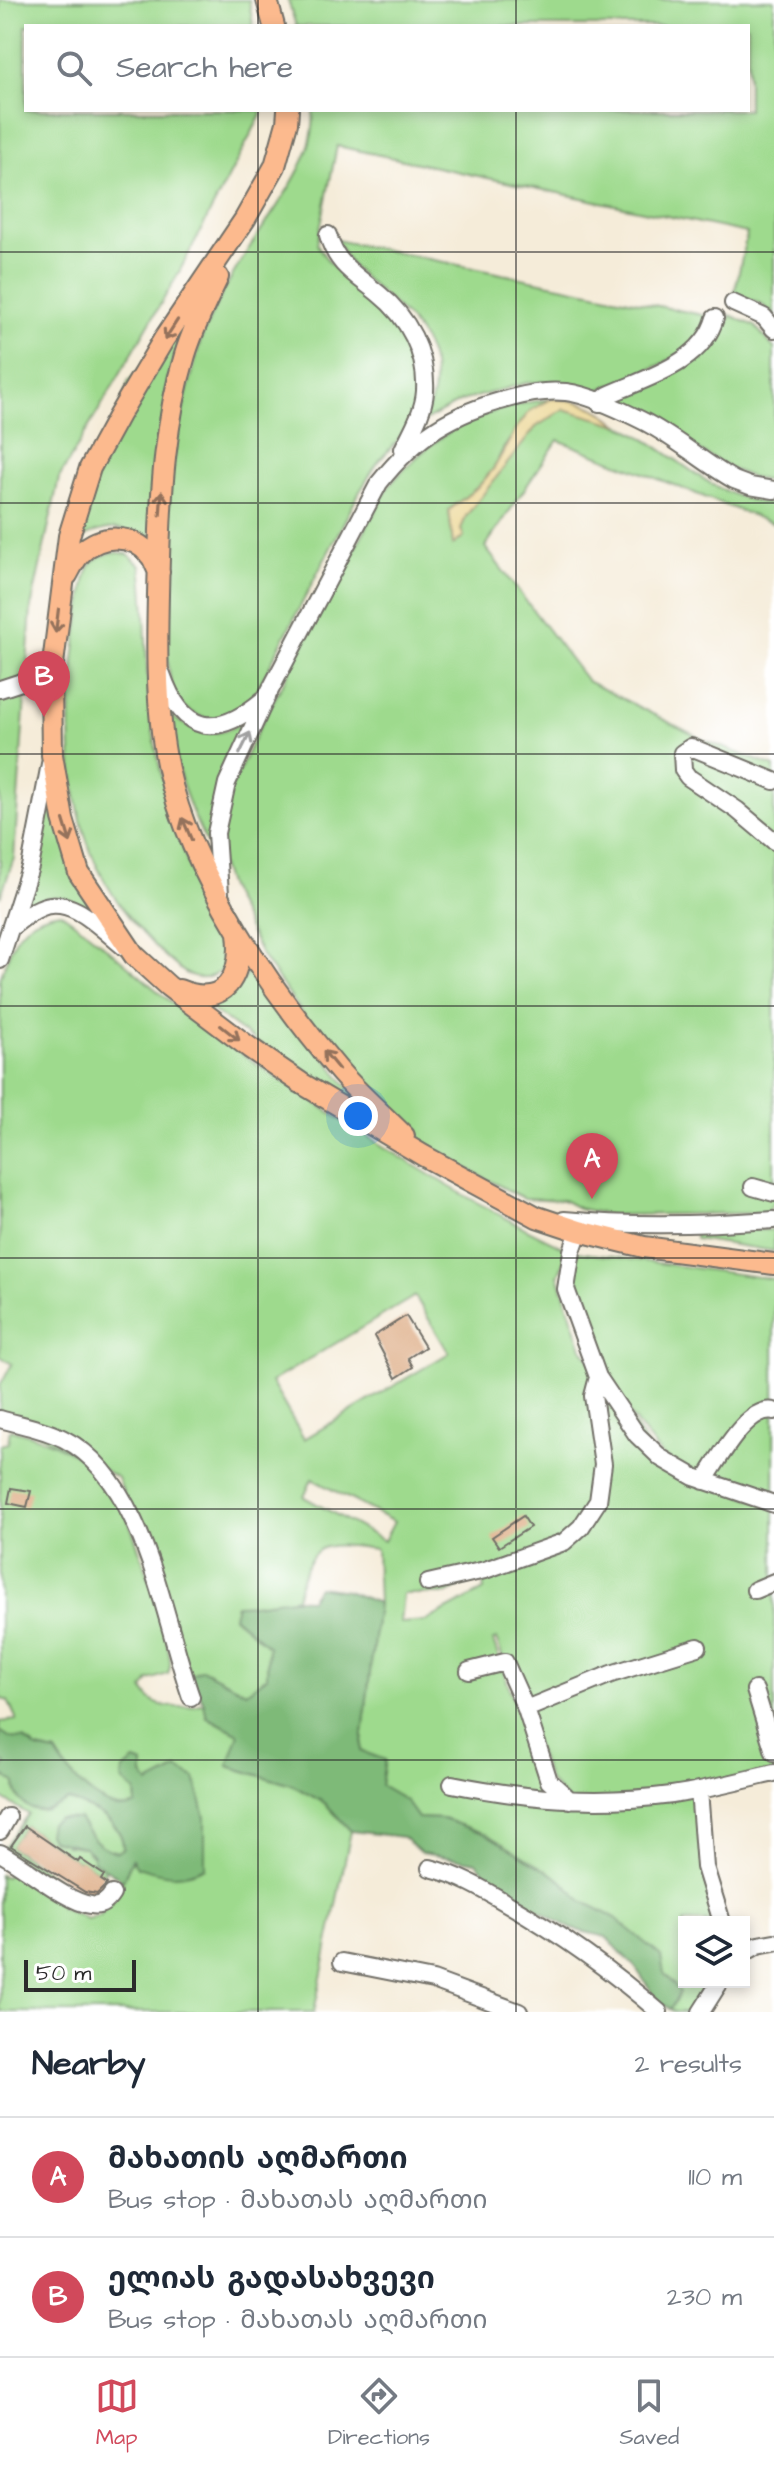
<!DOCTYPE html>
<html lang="en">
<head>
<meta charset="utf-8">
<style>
  body { margin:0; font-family:"Architects Daughter","Noto Sans Georgian",sans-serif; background:#f6f6f7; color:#1f2937 }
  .controls { position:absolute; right:24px; bottom:24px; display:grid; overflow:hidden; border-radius:0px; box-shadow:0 4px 12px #0003 }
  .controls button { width:72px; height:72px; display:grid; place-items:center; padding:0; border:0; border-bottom:2px solid #e0e1e3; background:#fff; color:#1f2937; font:40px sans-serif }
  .scale { position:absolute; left:24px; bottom:20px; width:112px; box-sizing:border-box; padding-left:8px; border:4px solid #2b2b2b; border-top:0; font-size:22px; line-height:28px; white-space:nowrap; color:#2b2b2b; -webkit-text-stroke:6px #fff; paint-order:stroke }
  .you { position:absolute; left:358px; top:1116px; width:28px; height:28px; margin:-20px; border:6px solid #fff; border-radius:50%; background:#1a73e8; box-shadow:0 0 0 12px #1a73e833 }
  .badge { display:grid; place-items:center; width:52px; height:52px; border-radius:50%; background:#d1495b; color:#fff; font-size:26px; font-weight:700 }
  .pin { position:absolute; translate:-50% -66px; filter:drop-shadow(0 2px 4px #0008) }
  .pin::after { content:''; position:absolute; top:42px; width:28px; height:24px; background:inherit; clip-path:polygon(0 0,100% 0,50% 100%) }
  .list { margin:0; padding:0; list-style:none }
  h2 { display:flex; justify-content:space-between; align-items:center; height:104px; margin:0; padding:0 32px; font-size:34px }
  h2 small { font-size:26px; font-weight:400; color:#747a83 }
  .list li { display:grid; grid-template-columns:52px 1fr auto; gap:24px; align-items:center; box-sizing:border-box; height:120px; padding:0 32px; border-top:2px solid #e0e1e3 }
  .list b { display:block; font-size:30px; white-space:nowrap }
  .list p { margin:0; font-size:26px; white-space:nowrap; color:#747a83 }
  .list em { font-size:26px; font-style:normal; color:#747a83 }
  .icon { flex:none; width:44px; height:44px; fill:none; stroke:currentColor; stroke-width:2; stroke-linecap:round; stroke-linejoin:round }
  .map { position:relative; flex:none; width:774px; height:2012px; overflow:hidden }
  .search { position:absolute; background:#fff; box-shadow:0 4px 12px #0003; left:24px; right:24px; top:24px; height:88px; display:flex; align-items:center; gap:20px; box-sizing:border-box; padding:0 28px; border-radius:0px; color:#747a83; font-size:30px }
  .sheet { height:344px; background:#fff }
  nav { display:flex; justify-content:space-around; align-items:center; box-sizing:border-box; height:112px; border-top:2px solid #e0e1e3; background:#fff; font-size:22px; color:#747a83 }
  nav a { display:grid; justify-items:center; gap:4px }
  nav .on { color:#d1495b }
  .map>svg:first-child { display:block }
</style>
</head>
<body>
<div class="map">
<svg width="774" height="2012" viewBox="0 0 774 2012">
  <rect width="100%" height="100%" fill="#fff"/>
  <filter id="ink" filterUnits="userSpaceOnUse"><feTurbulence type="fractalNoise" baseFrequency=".0125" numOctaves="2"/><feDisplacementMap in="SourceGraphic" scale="16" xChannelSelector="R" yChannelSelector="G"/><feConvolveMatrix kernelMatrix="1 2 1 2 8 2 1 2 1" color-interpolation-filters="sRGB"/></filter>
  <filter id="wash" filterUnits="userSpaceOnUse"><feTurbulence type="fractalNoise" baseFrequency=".006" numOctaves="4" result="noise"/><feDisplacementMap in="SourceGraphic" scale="32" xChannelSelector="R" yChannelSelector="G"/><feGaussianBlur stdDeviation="1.8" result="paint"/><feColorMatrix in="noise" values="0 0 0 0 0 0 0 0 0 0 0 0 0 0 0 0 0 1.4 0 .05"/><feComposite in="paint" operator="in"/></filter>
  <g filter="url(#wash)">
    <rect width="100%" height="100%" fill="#f5ecd9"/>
    <path fill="#9eda8d" stroke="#64825c" stroke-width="2" fill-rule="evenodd" d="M0,0H249L253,26H26V110H261V115L177,276L59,478L31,608L14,858L0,898Z
      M288,0H774V317L762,304L734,296L747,233L337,146L317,244C330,269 352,282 373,300C408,331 431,382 407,427C400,440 389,449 380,460C372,470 367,481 360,491L257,690C235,715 218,730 186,709C166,697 167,645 166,623C163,539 169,452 193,371C196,358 199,343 205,330C214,308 226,286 238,266C262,223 320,161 313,110H748V26H296Z
      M336,240L712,317L688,350L660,365L594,392L552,381L526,383L461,401L423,422C427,413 432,402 433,393C443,332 388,304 353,267C346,259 342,249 336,240Z
      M730,315L755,326L774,348V482L753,478L734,470L612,401L698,358L729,321Z
      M181,332L168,378L150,543C123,525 107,524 79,540L86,505L129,380Z
      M551,399L530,411L503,449L494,468L479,486L449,510L453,544L466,516L525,439L536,427L564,408C587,415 609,419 630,430C681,457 713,500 774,504V524L558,440L485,547L587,681L704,740L774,767V1202L766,1213L610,1215L578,1208L563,1200L523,1198L458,1164L453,1167L395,1121L345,1074L262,956L228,887L220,863L223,805L259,728L388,487C435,432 479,408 551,399Z
      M113,552L128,554L141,566C147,610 145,655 149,700C155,762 171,819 193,877C204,907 229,933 226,966C201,990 186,975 165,956C135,928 106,891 91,852C62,776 68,689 81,610C84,597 83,579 89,568C93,558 104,555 113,552Z
      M257,712C232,760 210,793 210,849C186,805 173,763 168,714C206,740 220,739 257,712Z
      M51,778L100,919C71,896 53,887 22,911Z
      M60,912C107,944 147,985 192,1019C243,1056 296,1090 348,1124C420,1170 492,1214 569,1250L558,1275L582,1348L657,1460L774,1508V1773L699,1791L722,1922H684V1982H720L701,2012H674L670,2009L680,1992L615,1918L581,1901L560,1879L486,1834L443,1819L418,1818L405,1800L380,1786L361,1751L378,1603L376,1549C319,1542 312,1540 296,1598L266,1605H236L233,1617L268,1646L267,1677L246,1692L202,1669L190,1675L118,1478L0,1412V1385L12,1364L0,1356V979C13,943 17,919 60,912ZM415,1296L449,1353L304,1439L271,1382ZM312,1479L394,1522L384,1541L304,1497ZM482,1575L484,1590L426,1621L400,1623L403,1594H446ZM496,1639L549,1781L568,1800L542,1782L493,1641Z
      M250,961L372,1118L311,1081L205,1005C228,996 247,988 250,961Z
      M695,1230H774V1251L695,1239Z
      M577,1252L774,1279V1495L731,1480L695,1476L663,1457L599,1375L569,1277Z
      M10,1429C48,1439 85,1454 111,1486C128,1507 169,1634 170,1662C171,1666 169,1670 168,1674L149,1680L143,1689C144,1690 150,1700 151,1700C164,1710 190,1708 204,1703L207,1717L240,1734L228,1766L292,1785L325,1803L351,1831L314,2012H0V1875L6,1877L9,1872L0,1867V1859L65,1897L60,1907L87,1919L100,1915L115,1896L133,1858L205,1818L194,1778L149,1784L143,1775L135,1791L136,1804C107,1820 69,1776 56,1753L37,1749L24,1739H11L0,1731V1722L17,1720L8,1701L0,1698V1445L8,1443Z
      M0,1773L15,1783C14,1804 28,1803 45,1810L68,1799C89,1808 124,1821 123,1849L117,1852C98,1848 90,1835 79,1819L65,1845L84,1847L105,1870L104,1874L80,1860L78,1862L25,1826L11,1847L62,1882L60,1886L3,1849L28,1814L2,1798L0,1800Z"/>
    <path fill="#7eba78" stroke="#547252" stroke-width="2" d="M318,1587L347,1591L378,1603L361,1751L385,1760L381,1786L405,1800L418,1818L443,1819L486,1834L560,1879L582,1901L615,1918L661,1956L664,1973L680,1992L670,2009L659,2002L635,1967L606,1937L572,1929L503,1890L488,1877L477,1862L421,1853L403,1837L351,1831L325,1803L292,1785L228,1766L239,1734L207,1717L204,1703L190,1675L202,1669L246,1692L267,1677L268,1646L233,1616L236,1605C261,1605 286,1597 310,1599Z
      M0,1731L11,1738L24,1739L37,1749L56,1753C69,1776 108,1820 136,1804L135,1791L122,1780L123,1770L135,1761L143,1764V1775L149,1784L178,1769L195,1778L205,1818V1867C179,1880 164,1875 137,1867L132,1859L123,1881L93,1860V1855L84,1847L52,1840L48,1834L50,1823L58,1818L79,1819C90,1835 98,1848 117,1852L123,1848C124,1821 89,1808 68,1800C61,1803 52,1809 44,1810C26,1812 15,1798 15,1783L0,1773L6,1764L0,1760Z"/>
    <path fill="#eeda9e" stroke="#8c8264" stroke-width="2" d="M551,399C578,398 599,407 619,425L564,409L536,427L466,516L461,530L464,536L453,545L449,510L479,486L494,468L517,427L530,411Z"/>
    <g id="blocks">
      <path fill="#dca87f" d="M406,1316L425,1347L408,1358L413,1367L396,1378L374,1336Z
        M11,1488L31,1491L27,1507L8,1503Z
        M523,1516L530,1527L499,1547L492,1537Z
        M25,1826L78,1862L80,1859L104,1875L101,1880L107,1884L97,1894L85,1892L11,1846Z"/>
    </g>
  </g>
  <g filter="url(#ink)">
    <use href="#blocks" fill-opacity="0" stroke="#726f68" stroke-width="2"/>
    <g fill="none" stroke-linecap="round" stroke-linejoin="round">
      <defs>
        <path id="minor" d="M328,235C336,265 356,275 379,294C408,317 427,353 425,391C424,411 412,431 403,449
          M733,303L764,317L774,329
          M599,403L608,395C646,378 703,363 715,318
          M162,674C183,735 216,739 263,700
          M0,689L52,672
          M774,781L691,747L682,753L683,770L688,777L737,810L774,841
          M220,894L216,833L227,783L267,696L379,483C417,435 452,413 511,398C529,393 547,390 566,392C590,395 619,409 641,420C674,436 702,462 734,480L750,486L774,490
          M13,926C21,920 30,912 40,908C71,894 101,929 124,947
          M0,960L30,867L50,764
          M753,1187L774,1193
          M564,1220C635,1227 703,1225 774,1220
          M579,1231L572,1251L566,1289L598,1377L637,1435L661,1458L694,1477L774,1504
          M0,1419C21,1425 45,1429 64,1439C145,1480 163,1618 191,1697
          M704,1481C718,1461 747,1405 774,1411
          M428,1583L485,1570L564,1542L581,1527L598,1501L603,1464L593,1396L598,1377
          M755,1590L774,1582
          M469,1671L505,1662L526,1709L549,1781L570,1800
          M755,1690L774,1752
          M526,1709L611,1674L698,1647
          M452,1784C527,1799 595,1805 672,1795C706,1790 740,1781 774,1773
          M699,1790L705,1867L722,1922
          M0,1831L8,1817
          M0,1853C24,1865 66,1902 91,1905C100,1907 107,1902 112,1894
          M430,1868C459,1875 483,1889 508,1904C562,1935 612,1971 659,2012
          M744,1953L758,1945L774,1942
          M342,1962L433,1980L519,2012
          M701,2012L720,1982"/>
        <path id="major" d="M267,0L274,26
          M288,110L287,123L275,166L245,219L164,339L119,415L90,468L69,536L51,680L52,755L63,819L79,873L134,955L168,986L250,1048L301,1083L424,1156L537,1217L579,1231L644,1247L774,1264
          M218,277C206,302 193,328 185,355C165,421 161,490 159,558C157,628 154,701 168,769C191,875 271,991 340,1072C360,1095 383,1115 404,1136
          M67,575C71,568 75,559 81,553C100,534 132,533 150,555C154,559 156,567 159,572
          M179,990C226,1009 243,975 238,933"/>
      </defs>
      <use href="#minor" stroke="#726f68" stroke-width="20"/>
      <use href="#major" stroke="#726f68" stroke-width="24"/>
      <use href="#minor" stroke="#fff" stroke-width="16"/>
      <use href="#major" stroke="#fcba8e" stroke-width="20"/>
    </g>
    <defs><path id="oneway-shaft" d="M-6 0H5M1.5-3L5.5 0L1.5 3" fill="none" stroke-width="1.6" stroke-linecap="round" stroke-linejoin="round" transform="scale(2)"/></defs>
    <g stroke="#94725c">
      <use href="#oneway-shaft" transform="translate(171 330) rotate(123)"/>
      <use href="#oneway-shaft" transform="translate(161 503) rotate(-86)"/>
      <use href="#oneway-shaft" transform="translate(57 621) rotate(97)"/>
      <use href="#oneway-shaft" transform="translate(187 829) rotate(-113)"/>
      <use href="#oneway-shaft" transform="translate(67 831) rotate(73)"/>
      <use href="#oneway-shaft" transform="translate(230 1033) rotate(38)"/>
      <use href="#oneway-shaft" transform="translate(331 1060) rotate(-129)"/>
    </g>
    <use stroke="#a0a0a0" href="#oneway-shaft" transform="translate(245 743) rotate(-64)"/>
  </g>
  <path fill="none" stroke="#2b2b2b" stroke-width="2" stroke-opacity="0.55" d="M258,0V26M516,0V26M258,110V2012M516,110V2012M0,252H774M0,503H774M0,754H774M0,1006H774M0,1258H774M0,1509H774M0,1760H774"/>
</svg>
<div class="controls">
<button><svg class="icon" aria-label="layers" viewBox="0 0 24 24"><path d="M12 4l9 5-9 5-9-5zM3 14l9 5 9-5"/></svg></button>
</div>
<div class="scale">50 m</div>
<div class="you"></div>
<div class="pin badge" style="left:592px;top:1199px">A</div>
<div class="pin badge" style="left:44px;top:717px">B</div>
<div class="search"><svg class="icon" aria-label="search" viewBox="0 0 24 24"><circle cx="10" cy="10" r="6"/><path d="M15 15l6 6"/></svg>Search here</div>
</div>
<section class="sheet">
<h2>Nearby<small>2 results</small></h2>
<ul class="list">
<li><span class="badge">A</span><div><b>მახათის აღმართი</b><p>Bus stop · მახათას აღმართი</p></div><em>110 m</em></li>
<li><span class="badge">B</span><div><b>ელიას გადასახვევი</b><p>Bus stop · მახათას აღმართი</p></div><em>230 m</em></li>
</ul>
</section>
<nav>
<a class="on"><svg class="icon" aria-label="map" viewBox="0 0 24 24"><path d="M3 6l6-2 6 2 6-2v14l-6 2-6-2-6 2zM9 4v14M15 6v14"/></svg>Map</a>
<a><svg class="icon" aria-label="directions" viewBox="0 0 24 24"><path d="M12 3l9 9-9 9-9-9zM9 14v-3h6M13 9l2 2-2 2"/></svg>Directions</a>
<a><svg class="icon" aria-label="saved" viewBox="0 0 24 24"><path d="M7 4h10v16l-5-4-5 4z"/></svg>Saved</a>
</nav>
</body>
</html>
